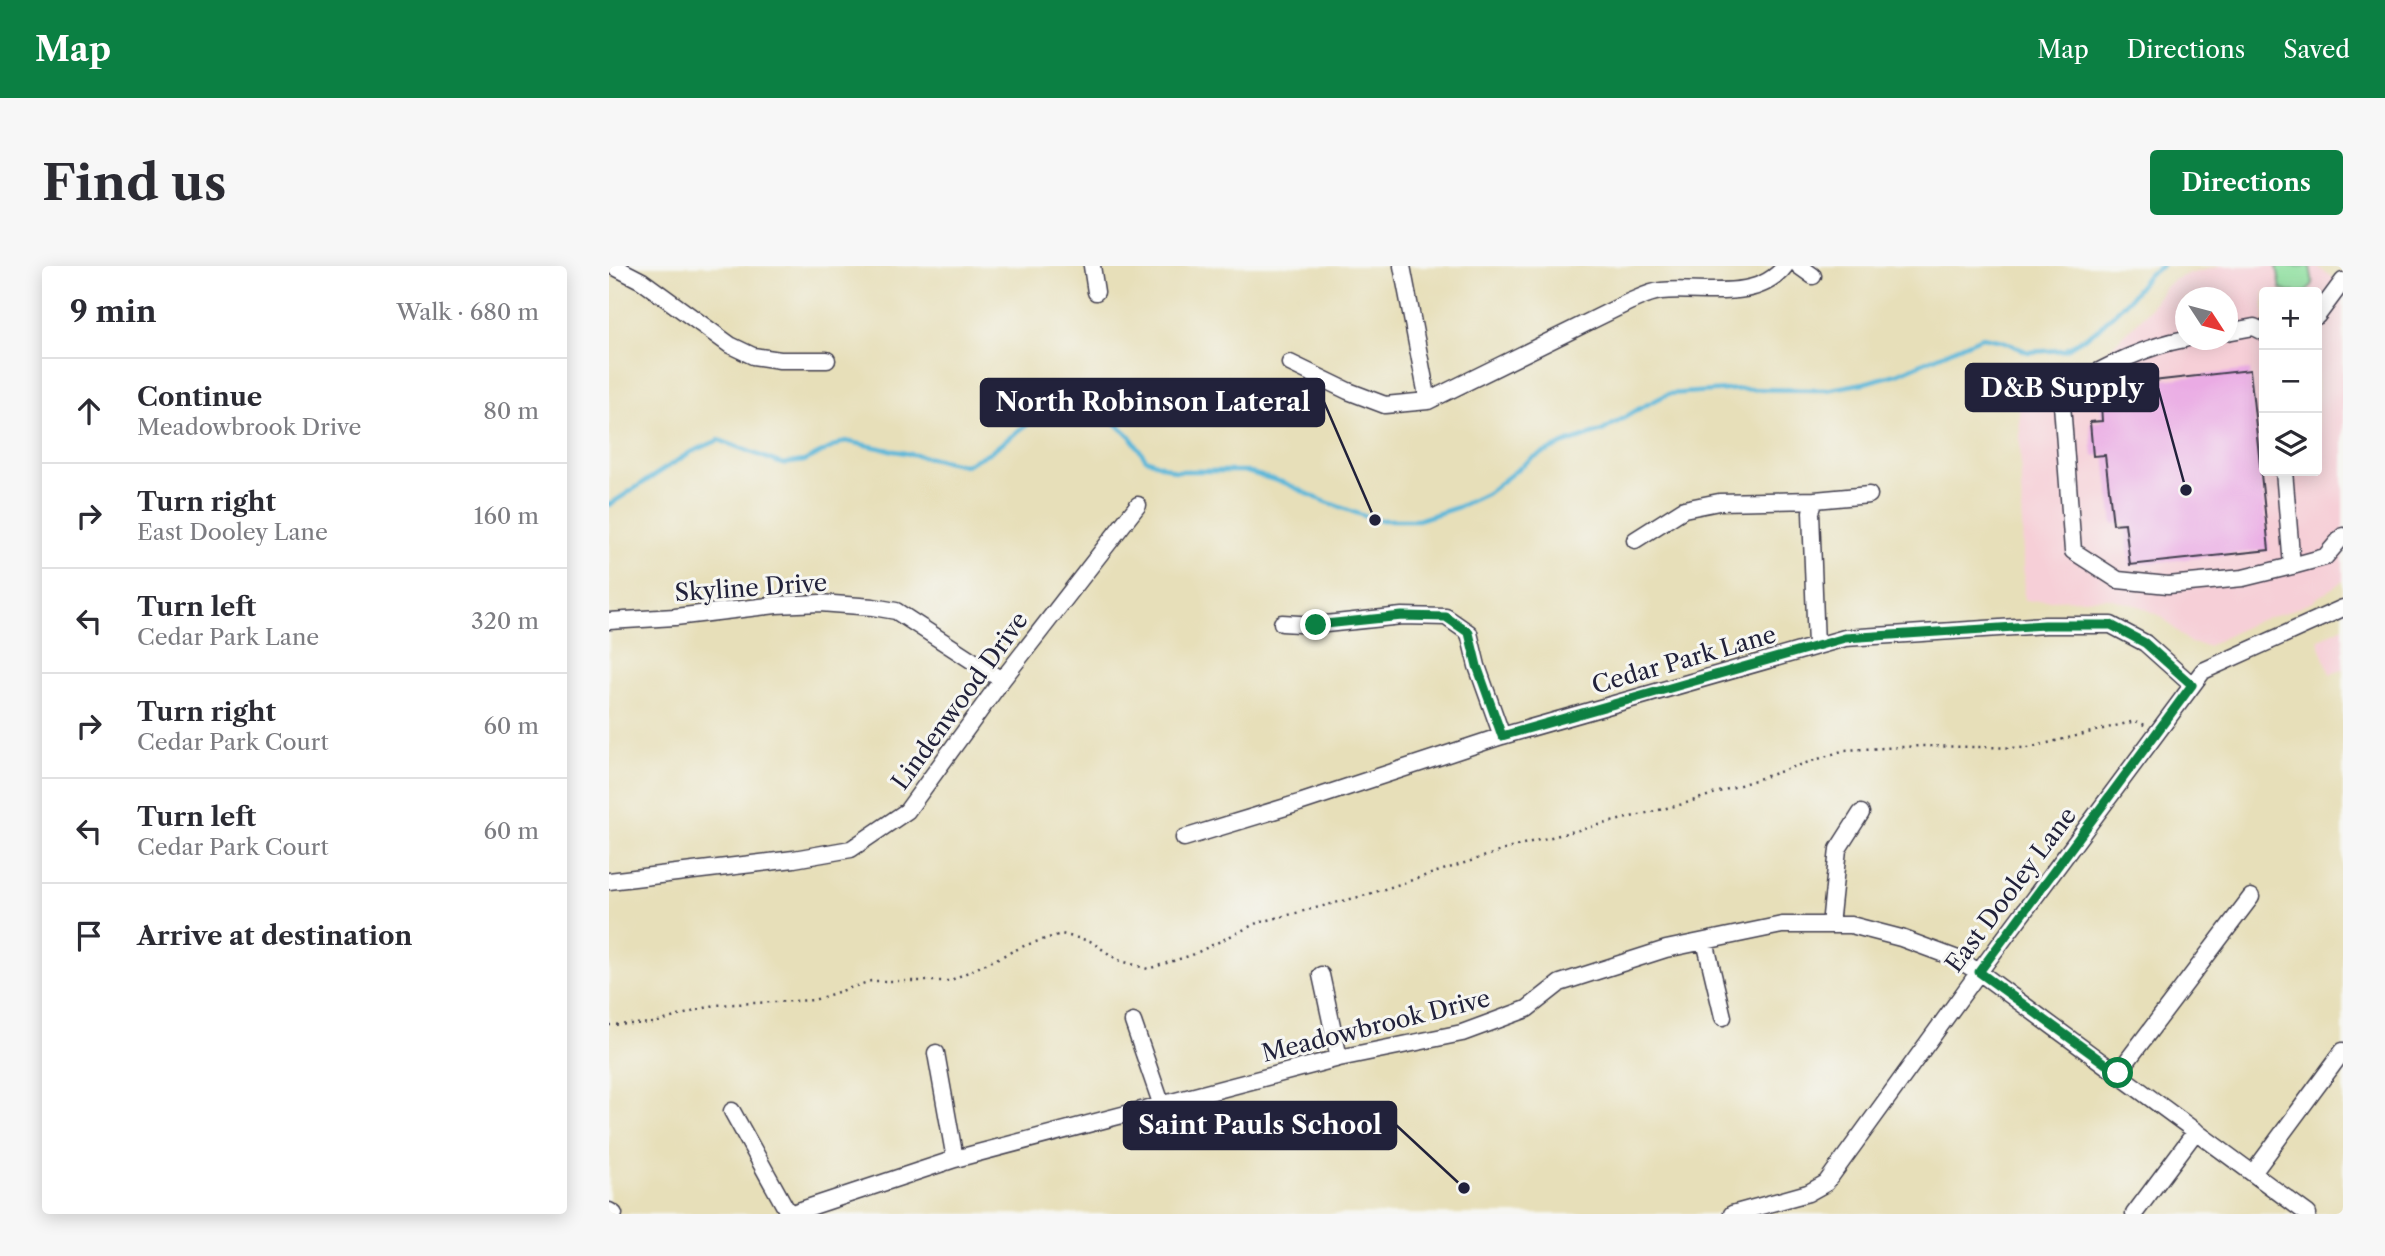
<!DOCTYPE html>
<html lang="en">
<head>
<meta charset="utf-8">
<style>
  body { margin:0; font-family:"Libre Caslon Text",serif; background:#f7f7f7; color:#2b2b33 }
  .controls { position:absolute; right:21px; top:21px; display:grid; overflow:hidden; border-radius:7px; box-shadow:0 4px 18px #0003 }
  .controls button { width:63px; height:63px; display:grid; place-items:center; padding:0; border:0; border-bottom:2px solid #e1e1e2; background:#fff; color:#2b2b33; font:35px sans-serif }
  .compass { position:absolute; left:1566px; top:21px; width:63px; height:63px; border-radius:50%; background:#fff; box-shadow:0 4px 18px #0003; rotate:126deg }
  .stop { position:absolute; width:21px; height:21px; margin:-16px; border:5px solid #0b8043; border-radius:50%; background:#fff }
  .stop.end { background:#0b8043; border-color:#fff; box-shadow:0 2px 7px #0008 }
  .list { margin:0; padding:0; list-style:none }
  h2 { display:flex; justify-content:space-between; align-items:center; height:91px; margin:0; padding:0 28px; font-size:30px }
  h2 small { font-size:23px; font-weight:400; color:#7c7c81 }
  .list li { display:grid; grid-template-columns:46px 1fr auto; gap:21px; align-items:center; box-sizing:border-box; height:105px; padding:0 28px; border-top:2px solid #e1e1e2 }
  .list b { display:block; font-size:26px; white-space:nowrap }
  .list p { margin:0; font-size:23px; white-space:nowrap; color:#7c7c81 }
  .list em { font-size:23px; font-style:normal; color:#7c7c81 }
  .icon { flex:none; width:38px; height:38px; fill:none; stroke:currentColor; stroke-width:2; stroke-linecap:round; stroke-linejoin:round }
  .map { position:relative; flex:none; width:1734px; height:948px; overflow:hidden; border-radius:7px }
  header { display:flex; align-items:center; gap:42px; box-sizing:border-box; height:98px; padding:0 35px; background:#0b8043; color:#fff }
  header strong { font-size:33px }
  nav { display:flex; gap:38px; margin-inline-start:auto; font-size:24px }
  .intro { display:flex; align-items:center; justify-content:space-between; box-sizing:border-box; height:168px; padding:0 42px }
  h1 { margin:0; font-size:49px }
  .button { padding:18px 32px; border-radius:7px; background:#0b8043; color:#fff; font-size:24px; font-weight:700 }
  main { display:flex; gap:42px; padding:0 42px }
  aside { flex:1; background:#fff; border-radius:7px; box-shadow:0 4px 18px #0003 }
  .map>svg:first-child { display:block }
</style>
</head>
<body>
<header>
<strong>Map</strong>
<nav><a>Map</a><a>Directions</a><a>Saved</a></nav>
</header>
<div class="intro"><h1>Find us</h1><a class="button">Directions</a></div>
<main>
<aside>
<h2>9 min<small>Walk · 680 m</small></h2>
<ul class="list">
<li><svg class="icon" aria-label="ahead" viewBox="0 0 24 24"><path d="M12 20V5M6 11l6-6 6 6"/></svg><div><b>Continue</b><p>Meadowbrook Drive</p></div><em>80 m</em></li>
<li><svg class="icon" aria-label="right" viewBox="0 0 24 24"><path d="M7 20v-9h11M14 6l5 5-5 5"/></svg><div><b>Turn right</b><p>East Dooley Lane</p></div><em>160 m</em></li>
<li><svg class="icon" aria-label="left" viewBox="0 0 24 24"><path d="M17 20v-9H6M10 6l-5 5 5 5"/></svg><div><b>Turn left</b><p>Cedar Park Lane</p></div><em>320 m</em></li>
<li><svg class="icon" aria-label="right" viewBox="0 0 24 24"><path d="M7 20v-9h11M14 6l5 5-5 5"/></svg><div><b>Turn right</b><p>Cedar Park Court</p></div><em>60 m</em></li>
<li><svg class="icon" aria-label="left" viewBox="0 0 24 24"><path d="M17 20v-9H6M10 6l-5 5 5 5"/></svg><div><b>Turn left</b><p>Cedar Park Court</p></div><em>60 m</em></li>
<li><svg class="icon" aria-label="arrive" viewBox="0 0 24 24"><path d="M6 21V4h12l-3 4 3 4H6"/></svg><div><b>Arrive at destination</b></div></li>
</ul>
</aside>
<div class="map">
<svg width="1734" height="948" viewBox="0 0 1734 948">
  <rect width="100%" height="100%" fill="#f6f6f2"/>
  <filter id="ink" filterUnits="userSpaceOnUse"><feTurbulence type="fractalNoise" baseFrequency=".0143" numOctaves="2"/><feDisplacementMap in="SourceGraphic" scale="14" xChannelSelector="R" yChannelSelector="G"/><feConvolveMatrix kernelMatrix="1 2 1 2 8 2 1 2 1" color-interpolation-filters="sRGB"/></filter>
  <filter id="wash" filterUnits="userSpaceOnUse"><feTurbulence type="fractalNoise" baseFrequency=".00686" numOctaves="4" result="noise"/><feDisplacementMap in="SourceGraphic" scale="28" xChannelSelector="R" yChannelSelector="G"/><feGaussianBlur stdDeviation="1.57" result="paint"/><feColorMatrix in="noise" values="0 0 0 0 0 0 0 0 0 0 0 0 0 0 0 0 0 1.4 0 .05"/><feComposite in="paint" operator="in"/></filter>
  <g filter="url(#wash)">
    <rect width="100%" height="100%" fill="#e7dfb9"/>
    <path fill="#f6cfd7" fill-rule="evenodd" d="M1612,0H1707L1734,18V315L1702,336L1673,348L1647,355L1599,380L1581,377L1553,351L1530,340L1499,332L1415,335L1409,97L1428,103L1444,104L1465,102L1483,95L1499,84L1537,47L1555,22L1564,14L1579,8ZM1655,26H1708V205H1655ZM1576,32H1618V74H1576Z
      M1734,361V404L1721,408L1709,374Z"/>
    <path fill="#8edf9f" stroke="#58806d" stroke-width="2" d="M1668,0H1701L1704,18L1697,26H1679L1672,23Z"/>
    <g fill="none" stroke-linecap="round" stroke-linejoin="round">
      <path stroke="#5cb7d9" stroke-width="4.5" d="M0,239L80,187L110,174L173,198L195,195L236,175L356,199L381,186L435,146H472L500,151L521,170L537,193L566,205H635L676,217L712,234L766,254H809L849,241L877,228L923,192L957,177L993,165L1033,141L1059,128L1132,123L1217,124L1255,117L1288,108L1373,71L1394,75L1419,86L1456,84L1489,63L1520,33L1539,9L1553,0"/>
    </g>
    <g id="blocks">
      <path fill="#eaabe4" d="M1641,104L1660,284L1521,299L1516,257L1504,258L1496,189L1484,190L1481,156L1493,155L1491,121Z"/>
    </g>
  </g>
  <g filter="url(#ink)">
    <use href="#blocks" fill-opacity="0" stroke="#403e4e" stroke-width="2"/>
    <g fill="none" stroke-linecap="round" stroke-linejoin="round">
      <defs>
        <path id="minor" d="M4,0L33,15L121,79L144,90L171,94H218
          M483,0L487,26
          M793,0L819,135L1020,36C1030,32 1041,26 1052,25C1092,21 1148,37 1176,0
          M1190,0L1204,10
          M1708,50L1734,15
          M1618,66L1645,61L1655,66
          M1576,73C1532,81 1492,104 1452,125L1464,285L1509,314L1559,319L1634,312L1683,300
          M681,97L739,125L776,139L819,135
          M1675,205L1683,300L1716,291L1734,270
          M1206,234L1260,229
          M1026,274L1075,243L1110,236L1206,234L1202,246L1207,380
          M0,355L66,351L167,339L211,337L264,341L287,345L393,414
          M673,357L707,359L793,350L837,351L860,367L868,400L893,470
          M575,572L690,537L893,470L1236,372L1436,359H1502L1536,377L1583,419
          M0,615L185,593L242,583L298,545L393,414L529,239
          M1221,659L1229,583L1252,547
          M1096,675L1114,751
          M712,709L730,792
          M524,756L553,840
          M327,787L346,893
          M1509,807L1642,631
          M123,845L180,948
          M1644,907L1734,785
          M0,945L5,948
          M180,948L346,893L730,792L853,767L918,743L951,717L1057,683L1173,659H1242L1292,672L1346,692L1370,706L1699,948
          M1123,948L1199,927L1217,917L1370,706L1594,405L1734,342
          M1525,948L1587,865"/>
      </defs>
      <use href="#minor" stroke="#403e4e" stroke-width="19"/>
      <path stroke="#403e4e" stroke-width="2.5" stroke-dasharray="2 5" stroke-linecap="butt" d="M0,759L46,757L106,739L205,734L262,715H340L417,679L452,668L481,675L509,694L539,703L583,689L648,657L757,629L914,578L1074,538L1236,484L1312,480L1419,482L1526,455L1536,459"/>
      <use href="#minor" stroke="#fff" stroke-width="16"/>
    </g>
  </g>
  <g fill="none" stroke-linecap="round" stroke-linejoin="round" filter="url(#ink)">
    <path stroke="#0b8043" stroke-width="9" d="M707,359L793,350L837,351L860,367L868,400L893,470L1236,372L1436,359H1502L1536,377L1583,419L1370,706L1509,807"/>
  </g>
  <g text-anchor="middle" stroke-width="6" stroke-linejoin="round" paint-order="stroke">
    <g font-size="24" fill="#22223b" stroke="#f6f6f2">
      <text transform="translate(142 322) rotate(-4)" y="8">Skyline Drive</text>
      <text transform="translate(1075 394) rotate(-16)" y="8">Cedar Park Lane</text>
      <text transform="translate(351 435) rotate(-54)" y="8">Lindenwood Drive</text>
      <text transform="translate(1402 624) rotate(-53)" y="8">East Dooley Lane</text>
      <text transform="translate(767 760) rotate(-14)" y="8">Meadowbrook Drive</text>
    </g>
  </g>
  <path fill="none" stroke="#22223b" stroke-width="2.5" d="M1577 224L1549 122M766 254L715 136M855 922L787 859"/>
  <g fill="#22223b" stroke="#f6f6f2" stroke-width="2.5">
    <circle cx="1577" cy="224" r="7"/>
    <circle cx="766" cy="254" r="7"/>
    <circle cx="855" cy="922" r="7"/>
  </g>
  <g fill="#22223b" stroke="#22223b" stroke-width="2.5">
    <rect x="1357" y="98" width="192" height="47" rx="7"/>
    <rect x="372" y="113" width="343" height="47" rx="7"/>
    <rect x="515" y="836" width="272" height="47" rx="7"/>
  </g>
  <g font-size="26" text-anchor="middle" font-weight="bold" fill="#fff">
    <text x="1453" y="131">D&amp;B Supply</text>
    <text x="544" y="145">North Robinson Lateral</text>
    <text x="651" y="868">Saint Pauls School</text>
  </g>
</svg>
<div class="controls">
<button>+</button>
<button>−</button>
<button><svg class="icon" aria-label="layers" viewBox="0 0 24 24"><path d="M12 4l9 5-9 5-9-5zM3 14l9 5 9-5"/></svg></button>
</div>
<svg class="compass" viewBox="-18 -18 36 36"><path d="M0-13l5 13h-10z" fill="#e53935"/><path d="M0 13l5-13h-10z" fill="#7c7c81"/></svg>
<div class="stop" style="left:1509px;top:807px"></div>
<div class="stop end" style="left:707px;top:359px"></div>
</div>
</main>
</body>
</html>
